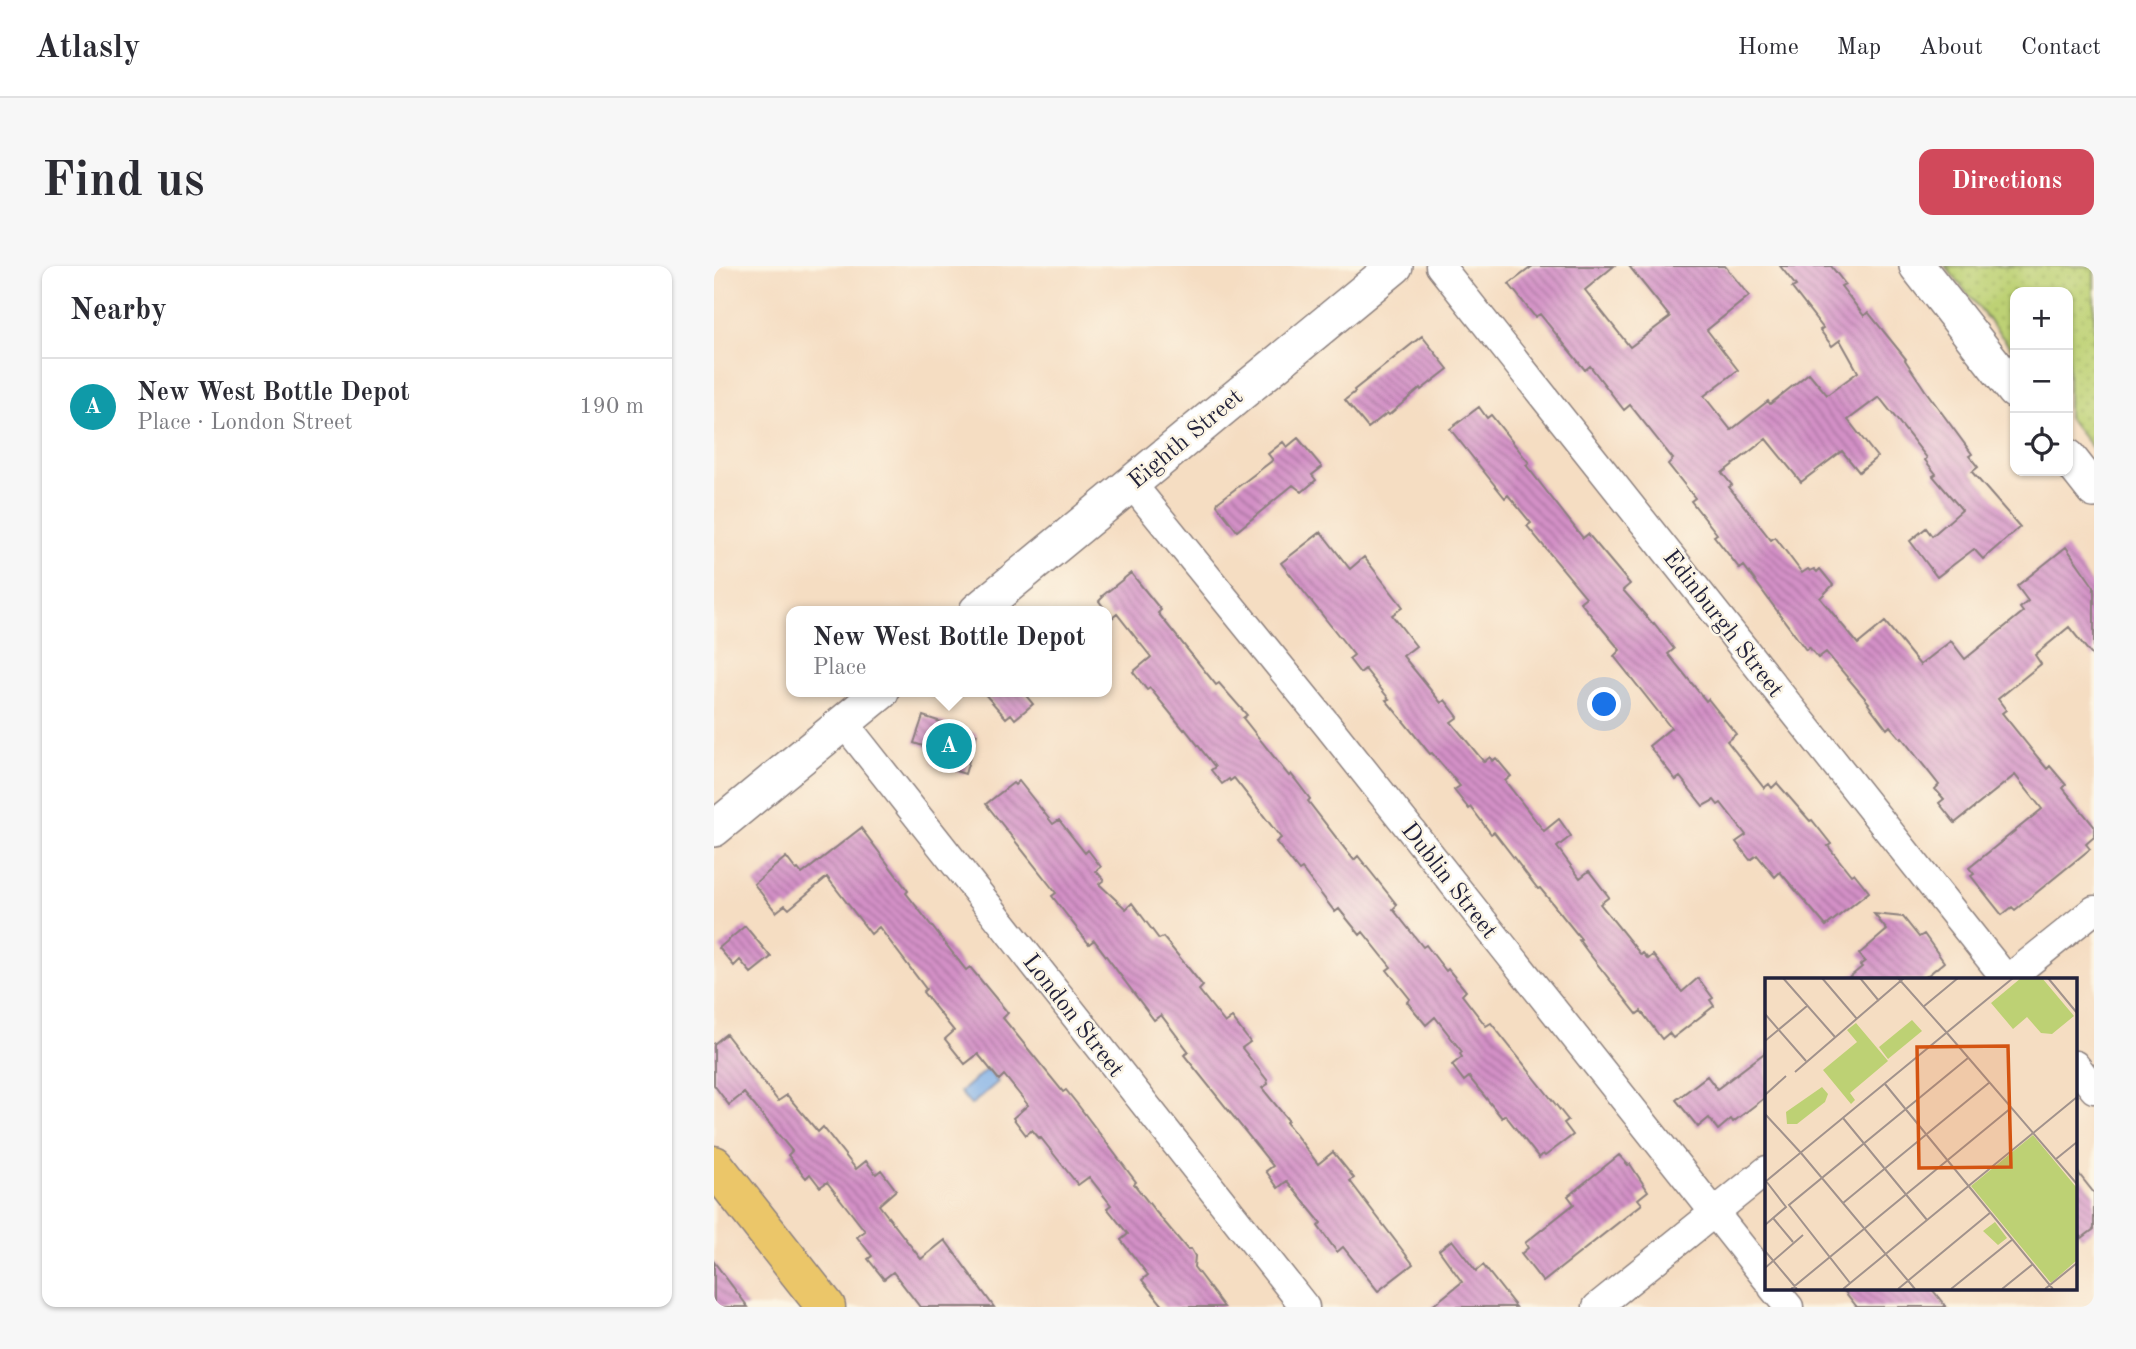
<!DOCTYPE html>
<html lang="en">
<head>
<meta charset="utf-8">
<style>
  body { margin:0; font-family:"Old Standard TT",serif; background:#f7f7f7; color:#2b2b33 }
  .controls { position:absolute; right:21px; top:21px; display:grid; overflow:hidden; border-radius:14px; box-shadow:0 2px 5px #0004 }
  .controls button { width:63px; height:63px; display:grid; place-items:center; padding:0; border:0; border-bottom:2px solid #e1e1e2; background:#fff; color:#2b2b33; font:35px sans-serif }
  .you { position:absolute; left:891px; top:439px; width:24px; height:24px; margin:-18px; border:5px solid #fff; border-radius:50%; background:#1a73e8; box-shadow:0 0 0 10px #1a73e833 }
  .badge { display:grid; place-items:center; width:46px; height:46px; border-radius:50%; background:#d1495b; color:#fff; font-size:23px; font-weight:700 }
  .pin { position:absolute; translate:-50% -50%; border:4px solid #fff; box-shadow:0 2px 7px #0006 }
  .popup { position:absolute; left:72px; top:340px; width:326px; height:91px; box-sizing:border-box; display:grid; place-content:center; border-radius:14px; background:#fff; filter:drop-shadow(0 2px 5px #0005); font-size:23px; white-space:nowrap; color:#7c7c81 }
  .popup b { font-size:26px; color:#2b2b33 }
  .popup::after { content:''; position:absolute; left:50%; top:100%; margin-left:-14px; border:14px solid transparent; border-top-color:#fff }
  .list { margin:0; padding:0; list-style:none }
  h2 { display:flex; justify-content:space-between; align-items:center; height:91px; margin:0; padding:0 28px; font-size:30px }
  h2 small { font-size:23px; font-weight:400; color:#7c7c81 }
  .list li { display:grid; grid-template-columns:46px 1fr auto; gap:21px; align-items:center; box-sizing:border-box; height:98px; padding:0 28px; border-top:2px solid #e1e1e2 }
  .list b { display:block; font-size:26px; white-space:nowrap }
  .list p { margin:0; font-size:23px; white-space:nowrap; color:#7c7c81 }
  .list em { font-size:23px; font-style:normal; color:#7c7c81 }
  .icon { flex:none; width:38px; height:38px; fill:none; stroke:currentColor; stroke-width:2; stroke-linecap:round; stroke-linejoin:round }
  .map { position:relative; flex:none; width:1380px; height:1041px; overflow:hidden; border-radius:14px }
  header { display:flex; align-items:center; gap:42px; box-sizing:border-box; height:98px; padding:0 35px; background:#fff; border-bottom:2px solid #e1e1e2 }
  header strong { font-size:33px }
  nav { display:flex; gap:38px; margin-inline-start:auto; font-size:24px }
  .intro { display:flex; align-items:center; justify-content:space-between; box-sizing:border-box; height:168px; padding:0 42px }
  h1 { margin:0; font-size:49px }
  .button { padding:18px 32px; border-radius:14px; background:#d1495b; color:#fff; font-size:24px; font-weight:700 }
  main { display:flex; gap:42px; padding:0 42px }
  aside { flex:1; background:#fff; border-radius:14px; box-shadow:0 2px 5px #0004 }
  .map>svg:first-child { display:block }
</style>
</head>
<body>
<header>
<strong>Atlasly</strong>
<nav><a>Home</a><a>Map</a><a>About</a><a>Contact</a></nav>
</header>
<div class="intro"><h1>Find us</h1><a class="button">Directions</a></div>
<main>
<aside>
<h2>Nearby<small></small></h2>
<ul class="list">
<li><span class="badge" style="background:#0f9aa8">A</span><div><b>New West Bottle Depot</b><p>Place · London Street</p></div><em>190 m</em></li>
</ul>
</aside>
<div class="map">
<svg width="1380" height="1041" viewBox="0 0 1380 1041">
  <defs>
    <pattern id="park-dots" width="8" height="8" patternUnits="userSpaceOnUse" patternTransform="scale(1.75)"><rect width="8" height="8" fill="#bdd174"/><path d="M2 2h.1M6 6h.1" fill="none" stroke="#a2b365" stroke-width="1.8" stroke-linecap="round"/></pattern>
    <pattern id="building-back-hatch" width="6" height="6" patternUnits="userSpaceOnUse" patternTransform="scale(1.75)"><rect width="6" height="6" fill="#d390c6"/><path d="M-1 5l2 2M0 0l6 6M5-1l2 2" fill="none" stroke="#ab75a2"/></pattern>
  </defs>
  <rect width="100%" height="100%" fill="#fcf5e5"/>
  <filter id="ink" filterUnits="userSpaceOnUse"><feTurbulence type="fractalNoise" baseFrequency=".0143" numOctaves="2"/><feDisplacementMap in="SourceGraphic" scale="14" xChannelSelector="R" yChannelSelector="G"/><feConvolveMatrix kernelMatrix="1 2 1 2 8 2 1 2 1" color-interpolation-filters="sRGB"/></filter>
  <filter id="wash" filterUnits="userSpaceOnUse"><feTurbulence type="fractalNoise" baseFrequency=".00686" numOctaves="4" result="noise"/><feDisplacementMap in="SourceGraphic" scale="28" xChannelSelector="R" yChannelSelector="G"/><feGaussianBlur stdDeviation="1.57" result="paint"/><feColorMatrix in="noise" values="0 0 0 0 0 0 0 0 0 0 0 0 0 0 0 0 0 1.4 0 .05"/><feComposite in="paint" operator="in"/></filter>
  <g filter="url(#wash)">
    <rect width="100%" height="100%" fill="#f5ddc2"/>
    <path fill="url(#park-dots)" stroke="#707a58" stroke-width="2" d="M1231,0H1380V184L1354,152V26H1301V87Z"/>
    <path fill="#7daee8" stroke="#506892" stroke-width="2" d="M273,803L284,816L257,839L246,826Z"/>
    <g id="blocks">
      <path fill="url(#building-back-hatch)" d="M819,0H900L871,24L916,81L956,51L915,0H1011L1035,30L993,64L1024,104L990,130L1017,164L1054,135L1056,138L1095,107L1113,129L1144,106L1126,74L1118,80L1106,64L1109,62L1078,22L1082,20L1066,0H1117L1131,18L1127,20L1150,50L1154,46L1192,93L1191,94L1211,124L1258,188L1255,190L1264,201L1258,206L1306,261L1269,293L1260,283L1223,311L1196,275L1212,262L1218,270L1248,244L1219,210L1222,208L1211,194L1213,192L1165,131L1134,154L1163,191L1145,206L1128,185L1087,216L1052,173L1008,207L1018,219L1015,221L1057,274L1061,271L1088,307L1094,303L1096,305L1100,303L1103,306L1106,303L1119,319L1106,332L1144,378L1171,356L1206,399L1237,375L1251,393L1309,346L1306,342L1314,335L1303,320L1352,281L1380,321V392L1355,361L1321,389L1327,398L1284,433L1292,444L1288,447L1333,503L1336,500L1352,519L1349,522L1380,560V571L1372,578L1376,583L1301,644L1298,641L1288,649L1257,610L1260,608L1255,602L1328,543L1301,509L1241,557L1225,537L1230,533L1221,523L1225,519L1188,472L1187,473L1176,460L1173,463L1154,438L1155,437L1112,386L1104,392L1095,381L1092,384L1030,300L1026,303L1000,270L1003,268L977,235L981,232L954,198L959,193L916,139L910,144L876,100L871,104L826,48L821,51L795,18Z
        M708,70L734,103L707,124L706,122L675,149L673,147L654,162L631,134L641,126L640,124Z
        M765,141L773,152L777,149L815,197L812,199L869,272L874,268L916,318L909,324L939,358L940,357L960,383L954,388L992,435L994,433L1022,468L1013,475L1050,522L1055,518L1058,522L1063,517L1096,555L1098,554L1117,578L1114,580L1137,609L1140,607L1155,626L1112,660L1066,606L1061,611L1043,589L1036,594L1022,576L1032,569L1007,537L1004,539L1000,534L989,540L966,511L962,514L935,480L957,462L900,390L906,384L866,336L872,331L813,260L817,257L794,229L791,232L736,163Z
        M584,172L608,201L598,209L602,214L588,226L579,219L523,265L503,239L504,236L559,194L554,188L569,176L573,181Z
        M607,266L636,303L650,291L689,341L678,349L702,380L689,390L727,437L731,434L744,451L737,456L770,496L776,491L778,495L782,492L797,510L791,515L830,565L845,553L857,570L843,581L866,612L875,605L895,631L886,638L927,689L929,687L934,693L939,689L968,726L984,712L999,732L996,734L1000,740L959,772L955,767L948,773L927,745L923,748L873,685L865,674L867,673L826,622L824,623L780,566L777,568L757,541L755,543L740,524L746,520L718,487L716,488L672,434L675,433L651,403L646,407L635,393L640,389L567,297Z
        M417,307L447,344L444,347L502,419L505,417L533,449L529,452L575,510L577,508L596,533L594,535L635,588L640,594L644,590L664,615L683,639L679,643L709,681L712,679L732,705L734,703L752,725L748,729L772,760L777,757L854,854L850,857L859,869L831,890L829,888L825,892L791,849L788,852L755,811L750,815L738,799L748,791L746,788L748,786L721,751L712,759L693,736L696,733L673,704L677,701L649,666L646,669L625,643L621,646L588,603L585,605L562,576L567,572L520,512L516,515L515,513L508,518L497,504L501,501L471,463L470,464L436,422L433,424L419,406L437,391L403,348L398,352L385,335L389,331L388,330Z
        M269,426H309L319,438L301,453L297,448L292,452Z
        M209,450L263,468L251,508L217,497L221,484L200,477Z
        M305,515L339,558L345,554L371,587L374,584L387,601L382,605L390,614L385,618L412,643L418,637L445,673L449,671L489,720L485,724L511,757L518,752L536,776L528,782L553,814L554,818L548,822L574,854L572,856L604,898L619,886L640,912L636,915L699,998L664,1025L629,981L623,986L604,960L607,957L573,915L564,922L552,905L559,900L470,789L475,786L447,749L440,754L380,674L375,678L338,630L342,627L272,538L299,517L301,519Z
        M147,562L194,625L192,627L252,704L256,701L294,747L289,752L349,826L352,824L364,839L422,916L420,918L442,946L473,983H477L481,990L480,1001L510,1041H450L428,1014L434,1009L407,974L414,968L393,942L397,939L375,911L364,919L327,872L326,873L318,864L312,869L299,852L314,839L290,809L285,814L264,788L251,798L231,773L240,765L209,726L212,723L165,661L157,668L113,611L75,643L71,639L62,646L40,618L72,591L82,604L84,603L88,608Z
        M1160,648L1189,651L1205,671L1210,668L1230,696L1208,714H1132L1148,701L1146,699L1151,695L1145,688L1173,664Z
        M31,660L57,691L37,707L26,694L20,700L5,682Z
        M12,768L64,835L73,829L104,866L109,861L142,903L152,895L162,908L167,904L182,924L165,939L207,993L231,974L280,1041H206L179,1006L170,1013L154,993L158,990L143,971L151,965L113,916L106,921L96,908L92,912L74,889L78,885L30,827L15,839L0,819V778Z
        M1053,785V830L1019,856L1017,853L1004,864L995,852L984,861L962,834L993,810L1003,823Z
        M905,889L914,899L916,898L934,925L924,933L928,938L829,1016L807,988L814,982L811,977L860,938L854,930Z
        M1361,903L1380,927V963L1368,972L1361,963Z
        M738,974L762,1005L769,999L802,1041H717L748,1016L725,984Z
        M0,996L34,1041H0Z
        M1128,1022H1217L1232,1041H1143Z"/>
    </g>
  </g>
  <g filter="url(#ink)">
    <use href="#blocks" fill-opacity="0" stroke="#8c807e" stroke-width="2"/>
    <g fill="none" stroke-linecap="round" stroke-linejoin="round">
      <defs>
        <path id="minor" d="M726,0L1293,714
          M417,217L615,461L1053,1013
          M130,457L591,1041
          M1293,714L1380,644
          M1361,799L1380,823
          M1059,1022L1075,1041
          M883,1041L1053,904"/>
        <path id="tertiary" d="M1203,0L1301,125
          M1354,191L1380,224
          M263,345L681,0
          M0,563L167,426"/>
        <path id="primary" d="M0,899L112,1041"/>
      </defs>
      <use href="#minor" stroke="#8c807e" stroke-width="31"/>
      <use href="#tertiary" stroke="#8c807e" stroke-width="38"/>
      <use href="#primary" stroke="#8c807e" stroke-width="41"/>
      <use href="#minor" stroke="#fff" stroke-width="28"/>
      <use href="#tertiary" stroke="#fff" stroke-width="35"/>
      <use href="#primary" stroke="#ebc669" stroke-width="38"/>
    </g>
  </g>
  <g text-anchor="middle" stroke-width="5" stroke-linejoin="round" paint-order="stroke">
    <g font-size="24" fill="#22223b" stroke="#fcf5e5">
      <text transform="translate(471 172) rotate(-40)" y="8">Eighth Street</text>
      <text transform="translate(1010 357) rotate(52)" y="8">Edinburgh Street</text>
      <text transform="translate(736 614) rotate(52)" y="8">Dublin Street</text>
      <text transform="translate(360 749) rotate(52)" y="8">London Street</text>
    </g>
  </g>
  <g transform="translate(1051 712)">
    <rect width="312" height="312" fill="#f5ddc2"/>
    <path d="M256,0H277L309,38L287,56L276,55L262,39L248,51L226,25ZM147,42L157,53L123,81L114,69ZM57,109L63,116L60,124L32,146H22L21,134ZM230,244L242,260L233,267L218,253Z" fill="#bdd174"/>
    <path d="M91,45L123,83L85,115L90,122L86,126L58,92L92,64L82,52ZM268,157L311,209V283L286,305L206,208Z" fill="#bdd174"/>
    <path fill="none" stroke="#a1928c" stroke-width="2" d="M18,0L70,59M57,0L92,41M95,0L114,23M133,0L182,55M283,0L312,35M158,29L193,0M0,36L41,83M182,55L312,206M0,63L42,28M30,94L139,0M120,106L288,311M0,117L21,98M0,136L36,175M78,140L162,242M36,175L150,311M291,181L312,164M0,204L248,0M78,225L225,104M8,240L28,264M0,247L21,229L1,203M0,273L32,311M0,290L38,257M85,305L24,227L203,80M26,311L246,130M78,311L312,119M133,311L226,234M186,311L248,261M237,311L268,286M280,311L312,285"/>
    <path fill="#d45411" fill-opacity="0.15" stroke="#d45411" stroke-width="3.5" d="M243,68L246,189L154,190L152,69Z"/>
    <rect width="312" height="312" fill="none" stroke="#22223b" stroke-width="3.5"/>
  </g>
</svg>
<div class="controls">
<button>+</button>
<button>−</button>
<button><svg class="icon" aria-label="locate" viewBox="0 0 24 24"><circle cx="12" cy="12" r="6"/><path d="M12 2v4M12 18v4M2 12h4M18 12h4"/></svg></button>
</div>
<div class="you"></div>
<div class="pin badge" style="left:235px;top:480px;background:#0f9aa8">A</div>
<div class="popup"><b>New West Bottle Depot</b>Place</div>
</div>
</main>
</body>
</html>
